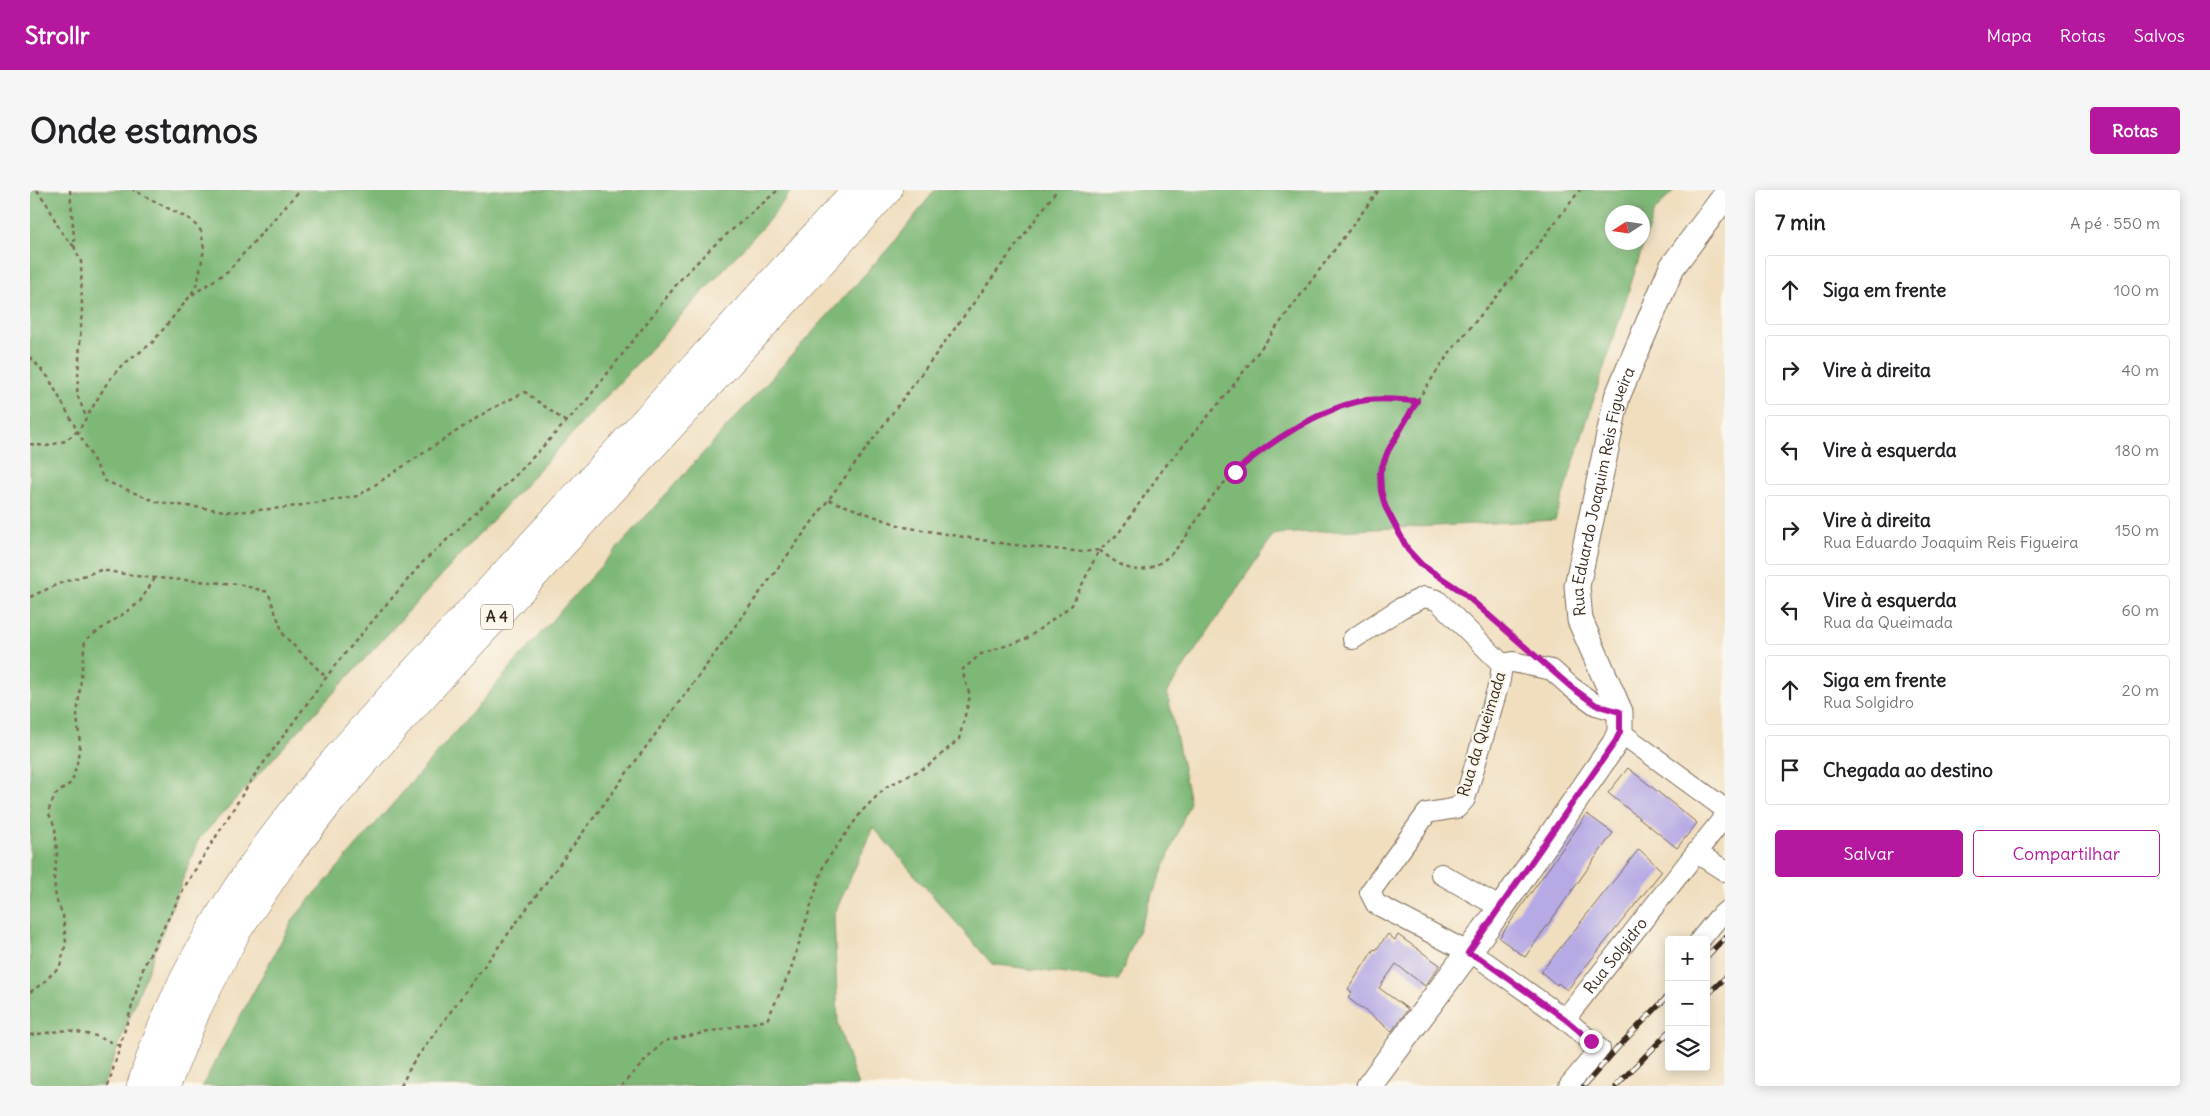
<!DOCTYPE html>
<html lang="pt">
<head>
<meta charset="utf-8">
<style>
  body { margin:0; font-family:Delius,sans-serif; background:#f6f6f6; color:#202124 }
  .controls { position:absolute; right:15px; bottom:15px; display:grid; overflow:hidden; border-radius:5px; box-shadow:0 2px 12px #0003 }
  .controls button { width:45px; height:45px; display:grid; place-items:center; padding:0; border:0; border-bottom:1px solid #e0e0e0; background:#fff; color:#202124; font:25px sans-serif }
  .compass { position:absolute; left:1575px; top:15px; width:45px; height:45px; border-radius:50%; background:#fff; box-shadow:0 2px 12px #0003; rotate:258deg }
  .stop { position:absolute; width:15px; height:15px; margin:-11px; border:4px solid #b5179e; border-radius:50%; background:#fff }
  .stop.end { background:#b5179e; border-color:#fff; box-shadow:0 1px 5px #0008 }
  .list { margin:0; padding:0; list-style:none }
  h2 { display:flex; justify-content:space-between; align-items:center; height:65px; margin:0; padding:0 20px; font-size:21px }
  h2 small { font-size:16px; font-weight:400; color:#757577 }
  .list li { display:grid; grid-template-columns:32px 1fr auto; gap:15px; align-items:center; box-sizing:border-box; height:70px; margin:0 10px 10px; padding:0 10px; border:1px solid #e0e0e0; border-radius:5px }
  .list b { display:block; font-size:19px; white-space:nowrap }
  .list p { margin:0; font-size:16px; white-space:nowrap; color:#757577 }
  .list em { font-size:16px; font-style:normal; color:#757577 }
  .actions { display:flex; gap:10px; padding:15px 20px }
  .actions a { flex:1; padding:11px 0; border:1px solid #b5179e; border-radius:5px; text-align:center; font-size:18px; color:#b5179e }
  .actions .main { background:#b5179e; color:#fff }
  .icon { flex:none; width:28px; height:28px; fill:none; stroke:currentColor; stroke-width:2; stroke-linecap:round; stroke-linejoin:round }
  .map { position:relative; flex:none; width:1695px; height:896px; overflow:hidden; border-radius:5px }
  header { display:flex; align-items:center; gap:30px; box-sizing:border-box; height:70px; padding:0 25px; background:#b5179e; color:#fff }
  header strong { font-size:24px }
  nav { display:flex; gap:28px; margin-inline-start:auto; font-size:18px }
  .intro { display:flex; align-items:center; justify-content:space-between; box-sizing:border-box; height:120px; padding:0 30px }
  h1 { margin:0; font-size:35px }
  .button { padding:12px 22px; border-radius:5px; background:#b5179e; color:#fff; font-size:18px; font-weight:700 }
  main { display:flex; gap:30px; padding:0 30px }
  aside { flex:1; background:#fff; border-radius:5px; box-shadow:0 2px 12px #0003 }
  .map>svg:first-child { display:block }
</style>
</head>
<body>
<header>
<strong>Strollr</strong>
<nav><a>Mapa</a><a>Rotas</a><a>Salvos</a></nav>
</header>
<div class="intro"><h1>Onde estamos</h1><a class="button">Rotas</a></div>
<main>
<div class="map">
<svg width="1695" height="896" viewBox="0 0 1695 896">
  <rect width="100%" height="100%" fill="#fbf7ec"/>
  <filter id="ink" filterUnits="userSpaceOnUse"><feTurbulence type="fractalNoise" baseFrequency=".02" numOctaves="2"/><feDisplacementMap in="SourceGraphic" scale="10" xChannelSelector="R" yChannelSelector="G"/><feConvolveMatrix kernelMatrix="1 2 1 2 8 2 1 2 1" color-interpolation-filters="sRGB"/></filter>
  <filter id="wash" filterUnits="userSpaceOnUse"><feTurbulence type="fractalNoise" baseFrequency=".0096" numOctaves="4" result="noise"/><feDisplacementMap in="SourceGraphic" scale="20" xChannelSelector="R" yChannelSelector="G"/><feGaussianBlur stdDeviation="1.12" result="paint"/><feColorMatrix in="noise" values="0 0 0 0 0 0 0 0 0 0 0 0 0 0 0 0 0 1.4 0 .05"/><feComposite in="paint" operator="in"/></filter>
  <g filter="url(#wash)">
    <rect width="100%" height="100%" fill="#f0debf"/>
    <path fill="#7eb877" stroke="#5c714a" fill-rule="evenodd" d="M0,0H762L739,30L168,650L73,896H0Z
      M905,0H1644L1624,22L1525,330L1244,344L1137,502L1160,612L1088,791L962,774L843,637L804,725L808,835L828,896H172L264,728L524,428L866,50ZM1582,22H1612V52H1582Z"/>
    <g id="blocks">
      <path fill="#b7aae4" d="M1598,578L1667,633L1647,658L1578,603Z
        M1557,624L1583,643L1495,767L1469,748Z
        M1609,659L1632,681L1537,800L1528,793L1527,795L1511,782Z
        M1358,744L1365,750L1368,745L1410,775L1395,796L1366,774L1349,798L1378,819L1362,841L1318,808L1322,802L1318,799L1344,759L1346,760Z"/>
    </g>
  </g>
  <g filter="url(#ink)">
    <use href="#blocks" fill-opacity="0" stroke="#7a6956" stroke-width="1"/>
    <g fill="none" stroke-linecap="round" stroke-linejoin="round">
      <defs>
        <g id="minor">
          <path d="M1323,449L1371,418L1394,407L1407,410L1472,474L1470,490L1435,609L1427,618L1397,623L1340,702L1346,714L1451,769L1535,829L1570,859L1539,896"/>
          <path d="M1472,474L1483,472L1522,480L1541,497L1566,515L1590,522"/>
          <path d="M1590,542L1695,619"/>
          <path d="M1667,663L1695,681"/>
          <path d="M1411,684L1471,718"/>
          <path d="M1670,750L1688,728L1695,722"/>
          <path id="s1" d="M1535,829L1695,626"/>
        </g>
        <g id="major">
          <path id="s2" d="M1339,896L1471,718L1585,553L1590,542V522L1550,430L1547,396L1587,207L1642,77L1695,6"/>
        </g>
        <path id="highway" d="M111,896C173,688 343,528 485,372C599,248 712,124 826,0
          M136,896L167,819L207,741L255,670L301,611L366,536L858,0"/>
      </defs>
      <use href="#minor" stroke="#7a6956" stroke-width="22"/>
      <use href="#major" stroke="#7a6956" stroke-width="27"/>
      <use href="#highway" stroke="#7a6956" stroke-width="29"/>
      <path stroke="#7a6956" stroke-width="2.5" stroke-dasharray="4 4" stroke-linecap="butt" d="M7,0C12,8 19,15 22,24C28,37 33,47 45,57
        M40,0L45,60L51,71L52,118L47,204L56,227
        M162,105L198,81L270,0
        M0,167L18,187L75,291L127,312L203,322L253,318L328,306L459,220L495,202L536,232
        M0,254L17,256L35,251L49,240L77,193L90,177L122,153L161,105L168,91L174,59L171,41L161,30L103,0
        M799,310L874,337L976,354L1053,362L1069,360L1088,344L1133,279L1196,205L1349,0
        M0,407L28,394L71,380L113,387L208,394L238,402L254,446L296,487
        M1497,458L1431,401L1392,375L1378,360L1355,316L1351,301L1350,282L1357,261L1378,224L1420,162L1495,72L1550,0
        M0,802L13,793L30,776L36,753L33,725L26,709L24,688L27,663L25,637L18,622L25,605L42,592L47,573L50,554L47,526L55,450L109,413L125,388
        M0,845L38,840L66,846L91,856
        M78,896L114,776L155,696L224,586L306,474L391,374L486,285L556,211L650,90L681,58L748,0
        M371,896L382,874L1027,0
        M591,896L634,851L737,830L760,782L794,674L832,621L856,597L898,576L929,549L940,506L932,480L951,464L996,449L1042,415L1069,360C1086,372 1102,387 1124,376C1151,363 1165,330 1182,307C1212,267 1288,216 1337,210C1353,208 1371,210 1387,211"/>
      <use href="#minor" stroke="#fff" stroke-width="20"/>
      <use href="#major" stroke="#fff" stroke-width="25"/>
      <use href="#highway" stroke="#fff" stroke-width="28"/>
      <defs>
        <path id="rail" d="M1676,767L1695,748
          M1676,806L1695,788
          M1554,896L1591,854L1639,805
          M1586,896L1639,842"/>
      </defs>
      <use href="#rail" stroke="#3b2a1e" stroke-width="5.5"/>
      <use href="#rail" stroke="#fbf7ec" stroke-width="4" stroke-dasharray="11" stroke-linecap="butt"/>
    </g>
  </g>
  <g fill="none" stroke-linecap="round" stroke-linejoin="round" filter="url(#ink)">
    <path stroke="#b5179e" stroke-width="6" d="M1205,282C1238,253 1293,216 1337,210C1353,208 1371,210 1387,211L1358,261L1350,282L1351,301L1355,316L1378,360L1392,375L1431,401L1541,497L1566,515L1590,522V542L1585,552L1438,763L1451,769L1535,829L1561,851"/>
  </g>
  <g text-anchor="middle" stroke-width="4.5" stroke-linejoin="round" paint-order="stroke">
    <rect fill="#fbf7ec" stroke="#75685c" stroke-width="1" x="451" y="414.5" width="32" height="25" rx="4"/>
    <g font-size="15" font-weight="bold" fill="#3b2a1e">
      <text x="467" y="432">A 4</text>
    </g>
    <g font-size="16" fill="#3b2a1e" stroke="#fbf7ec">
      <text dy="6" stroke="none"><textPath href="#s2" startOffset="686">Rua Eduardo Joaquim Reis Figueira</textPath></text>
      <text transform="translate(1451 544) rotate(-73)" y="6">Rua da Queimada</text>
      <text dy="6" stroke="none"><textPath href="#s1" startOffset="81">Rua Solgidro</textPath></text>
    </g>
  </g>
</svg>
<div class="controls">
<button>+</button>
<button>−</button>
<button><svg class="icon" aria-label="layers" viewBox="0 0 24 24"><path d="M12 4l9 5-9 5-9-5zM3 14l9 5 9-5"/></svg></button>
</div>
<svg class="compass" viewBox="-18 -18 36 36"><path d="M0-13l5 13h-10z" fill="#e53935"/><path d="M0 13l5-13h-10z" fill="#757577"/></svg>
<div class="stop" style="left:1205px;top:282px"></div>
<div class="stop end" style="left:1561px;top:851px"></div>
</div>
<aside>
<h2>7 min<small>A pé · 550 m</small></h2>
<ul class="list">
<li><svg class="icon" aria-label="ahead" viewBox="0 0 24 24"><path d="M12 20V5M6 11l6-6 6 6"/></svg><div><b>Siga em frente</b></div><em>100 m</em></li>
<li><svg class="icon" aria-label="right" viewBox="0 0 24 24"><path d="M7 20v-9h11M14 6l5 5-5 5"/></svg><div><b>Vire à direita</b></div><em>40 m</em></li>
<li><svg class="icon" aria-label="left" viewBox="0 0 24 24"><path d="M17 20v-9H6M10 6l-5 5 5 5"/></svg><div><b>Vire à esquerda</b></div><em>180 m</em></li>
<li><svg class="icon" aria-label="right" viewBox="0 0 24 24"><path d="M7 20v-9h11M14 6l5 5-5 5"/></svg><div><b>Vire à direita</b><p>Rua Eduardo Joaquim Reis Figueira</p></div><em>150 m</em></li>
<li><svg class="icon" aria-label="left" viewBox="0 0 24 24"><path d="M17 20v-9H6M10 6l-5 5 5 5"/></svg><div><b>Vire à esquerda</b><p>Rua da Queimada</p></div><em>60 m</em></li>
<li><svg class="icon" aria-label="ahead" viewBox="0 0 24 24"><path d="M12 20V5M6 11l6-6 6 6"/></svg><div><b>Siga em frente</b><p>Rua Solgidro</p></div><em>20 m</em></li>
<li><svg class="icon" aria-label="arrive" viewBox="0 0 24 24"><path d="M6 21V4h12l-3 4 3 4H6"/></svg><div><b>Chegada ao destino</b></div></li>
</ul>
<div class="actions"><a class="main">Salvar</a><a>Compartilhar</a></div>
</aside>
</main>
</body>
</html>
